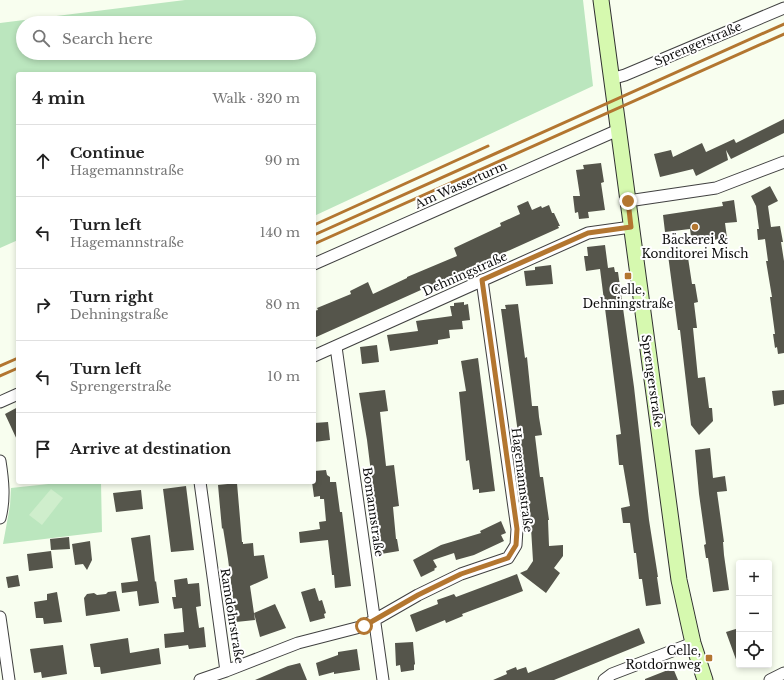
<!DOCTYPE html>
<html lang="en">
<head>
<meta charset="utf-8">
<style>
  body { margin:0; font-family:"Libre Baskerville",serif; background:#f2f2f2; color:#222 }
  .controls { position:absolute; right:12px; bottom:12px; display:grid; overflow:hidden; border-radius:4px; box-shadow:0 2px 6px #0003 }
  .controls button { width:36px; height:36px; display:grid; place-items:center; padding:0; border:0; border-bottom:1px solid #e0e0e0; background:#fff; color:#222; font:20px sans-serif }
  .stop { position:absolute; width:12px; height:12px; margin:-9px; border:3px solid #b37630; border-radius:50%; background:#fff }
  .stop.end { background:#b37630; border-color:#fff; box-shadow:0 1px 4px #0008 }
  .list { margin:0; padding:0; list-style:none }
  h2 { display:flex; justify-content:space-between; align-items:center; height:52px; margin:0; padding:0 16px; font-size:17px }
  h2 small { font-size:13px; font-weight:400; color:#767676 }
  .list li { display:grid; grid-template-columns:26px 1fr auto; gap:12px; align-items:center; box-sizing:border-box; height:72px; padding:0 16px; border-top:1px solid #e0e0e0 }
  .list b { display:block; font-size:15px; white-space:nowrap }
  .list p { margin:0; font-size:13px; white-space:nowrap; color:#767676 }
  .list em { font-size:13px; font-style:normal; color:#767676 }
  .icon { flex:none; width:22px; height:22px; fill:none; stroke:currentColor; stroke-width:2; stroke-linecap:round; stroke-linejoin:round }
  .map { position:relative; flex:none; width:784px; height:680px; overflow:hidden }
  .search { position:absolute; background:#fff; box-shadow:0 2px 6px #0003; left:16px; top:16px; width:300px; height:44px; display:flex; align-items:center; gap:10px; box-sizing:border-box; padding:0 14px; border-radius:22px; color:#767676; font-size:15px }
  .panel { position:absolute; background:#fff; box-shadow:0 2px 6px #0003; left:16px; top:72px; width:300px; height:412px; border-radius:4px }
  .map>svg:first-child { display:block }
</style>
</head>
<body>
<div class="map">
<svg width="784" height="680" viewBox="0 0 784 680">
  <rect width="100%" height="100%" fill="#f8feef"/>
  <path fill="#bbe6be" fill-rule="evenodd" d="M185,0H583L593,86L314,216V74H18V240L0,248V23ZM23,23H309V53H23Z
    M67,482H101L102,532L3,544L10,506L11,488Z"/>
  <path fill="#cfeecc" d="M51,489L63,498L42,525L29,515Z"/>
  <path fill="#55554b" d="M784,119V133L731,159L726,150L728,160L696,176L693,169L660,177L654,154L671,150L673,157L702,143L706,152L734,139L736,143Z
    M601,163L604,182L601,183L605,210L588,212L589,218L579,219L578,212L575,213L573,196H580L576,170L584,169L583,165Z
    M770,186L778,201L768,206L771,227L780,226L783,242H781L784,261V353L778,354L777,347L775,348L773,334H775L770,297H772L766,261H768L765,239L758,240L757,229H759L756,206L751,196Z
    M734,200L737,222L725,223L727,238L692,243L690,229L665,232L663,215L723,206L722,202Z
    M528,201L532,210L541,206L542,208L549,205L552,213H554L560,226H558L559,228L314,338V311L318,310L317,308L351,294L350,291L368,282L373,294L407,278V277L457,256L454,248L501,226L500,223L520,214L517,206Z
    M605,245L608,268L614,267L615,272H618L634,387L649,520L658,577H657L661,604L646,606L642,579H639L636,553H634L630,523H623L621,508L630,506L623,465H619L616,435L621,434L600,269L586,271L584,256H588L587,247Z
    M687,251L692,284H695L698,302L694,303L697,328H693L698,378L705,377L709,408H712L713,421L699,435L691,425L680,330H678L668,255Z
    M551,265L553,284L526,286L524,271L535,270V267Z
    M464,302V305L468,304L470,320L462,321L463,329L449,330L450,338L438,340V344L390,351L387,335L418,331L416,321L452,316L450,306H454V303Z
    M518,304L525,358L527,357L532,406H538L539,417L542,435L535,436L540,477H543L549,520H548L549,546L563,545V556L554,568L560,573L546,593L520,573L527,570L533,561L531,528L501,309H506L505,305Z
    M377,345L379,362L362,364L360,347Z
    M478,358L495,491L479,493V489L473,490L469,460L466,461L459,392L466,391L461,361Z
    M385,390L388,411L380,412L386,466L394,465L399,506L393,507L396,539H397L399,551L381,554L367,440L359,393Z
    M784,390V404L774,406L772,391Z
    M18,407V442L5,414Z
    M328,422L330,440L314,442V423Z
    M710,448L713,478L725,476L727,491L717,492L724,542H723L724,555L729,590L713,592L708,558H706L704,545L706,544L699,494L695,450Z
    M326,470L327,475L330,477V482H336L340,512H342L351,586L335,588L334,575H332L328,540L300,543L299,532L320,529L319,522L326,521L324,499H320V496L314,497L312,482H314V471Z
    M237,483L242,542H243V544L253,543L254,556L264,555L268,578L250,586L255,620L236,622L228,559L223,528L222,529L218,485Z
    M186,486L194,550L171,552L163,489Z
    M141,490L143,509L116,512L113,493Z
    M501,521L506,533L501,535L504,541L474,555L456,560L454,553L433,560L437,567L434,569L435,570L421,577L413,560L441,545L481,533L480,531Z
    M150,535L155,582L156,581L159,603L139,606L137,591L122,593L121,583L138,581L131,538Z
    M69,537L70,549L51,550L50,539Z
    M90,541L92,560L87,570L83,564L75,565L72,544Z
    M51,551L53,568L29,571L27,554Z
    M517,574L523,591L462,614L463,616L446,623L445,620L416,632L410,615L438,604L437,600L454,594L456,597Z
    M18,575L20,586L8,588L6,577Z
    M187,578L188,584L199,583L201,606L196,607L199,628L204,627L206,647L189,649L188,645L165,648L164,634L184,632L182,608L174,609L172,597H176L174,580Z
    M315,588L319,601L322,600L326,613L324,614L325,618L310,622L301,592Z
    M116,591L120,611L86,616L84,598L87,594L94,593L97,595L106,594L108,592Z
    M57,592L62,622L44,624L43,618H36L34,602L47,600V594Z
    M275,604L286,628L260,637L254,613Z
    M639,628L645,643L554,680H493L507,674L506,671L516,667L517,670L526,667L528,673Z
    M739,628V664L738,665L726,632Z
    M128,638L130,653L159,648L161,664L101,674L100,667H94L90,644Z
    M413,642L415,664L414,665V670L401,672L400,665L396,666L395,643Z
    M63,645L67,674L42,678L41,672L34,673L30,649Z
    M357,649L360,670L334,674V672L319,676L316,663L338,655V652Z
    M300,663L307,680H255L288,666Z
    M673,668L678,680H645V679Z"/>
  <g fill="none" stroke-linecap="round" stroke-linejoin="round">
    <defs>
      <path id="street" d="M611,79L625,75L784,8
        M628,201L716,188L784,162
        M314,264L618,130
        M336,347L383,680
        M314,356L588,233L631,227
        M0,402L18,394
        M0,461C3,480 5,499 0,518
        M200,482L226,671L298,643L364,626L418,595L461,574L508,558L516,545L517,529L482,280
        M0,617L9,680
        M200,680L226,671
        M604,680L612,674L693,643
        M770,680L784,673"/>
      <path id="secondary" d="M601,0L679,580L693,643L705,680"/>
    </defs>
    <use href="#street" stroke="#414141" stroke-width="13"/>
    <use href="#secondary" stroke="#303030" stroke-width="17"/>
    <use href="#street" stroke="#fff" stroke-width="11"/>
    <use href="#secondary" stroke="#d6f9af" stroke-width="15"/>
    <path stroke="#b37630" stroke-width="3" d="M314,225L488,146
      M314,235L784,24
      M314,244L784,34
      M0,366L18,358
      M0,376L18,368"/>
  </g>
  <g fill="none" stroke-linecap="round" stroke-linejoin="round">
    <path stroke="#b37630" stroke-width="5" d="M364,626L418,595L461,574L508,558L516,545L517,529L482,280L588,233L631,227L628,201"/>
  </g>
  <g fill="#b37630" stroke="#fff" stroke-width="1.5">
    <circle cx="695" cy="227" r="4"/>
    <rect x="624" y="272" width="8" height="8" rx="2"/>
    <rect x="705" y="654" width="8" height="8" rx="2"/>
  </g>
  <g text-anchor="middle" stroke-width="4" stroke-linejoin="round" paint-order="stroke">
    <g font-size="12" fill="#0e0e0e" stroke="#fff">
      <text transform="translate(698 44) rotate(-23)" y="4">Sprengerstraße</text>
      <text transform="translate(461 185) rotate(-24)" y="4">Am Wasserturm</text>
      <text transform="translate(465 274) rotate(-24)" y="4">Dehningstraße</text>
      <text transform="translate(652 381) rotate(82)" y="4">Sprengerstraße</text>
      <text transform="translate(522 480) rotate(83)" y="4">Hagemannstraße</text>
      <text transform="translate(373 512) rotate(82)" y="4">Bomannstraße</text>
      <text transform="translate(232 616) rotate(81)" y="4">Ramdohrstraße</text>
    </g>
    <g font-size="12" fill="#0e0e0e" stroke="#fff">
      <text x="695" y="244">Bäckerei &amp;<tspan x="695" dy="14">Konditorei Misch</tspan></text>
      <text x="628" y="294">Celle,<tspan x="628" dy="14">Dehningstraße</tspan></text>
      <text x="701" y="655" text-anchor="end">Celle,<tspan x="701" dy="14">Rotdornweg</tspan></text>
    </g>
  </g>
</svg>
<div class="controls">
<button>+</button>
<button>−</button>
<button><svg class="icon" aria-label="locate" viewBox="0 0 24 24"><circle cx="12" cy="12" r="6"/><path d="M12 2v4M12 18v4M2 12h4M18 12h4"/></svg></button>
</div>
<div class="stop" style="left:364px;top:626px"></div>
<div class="stop end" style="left:628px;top:201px"></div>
<div class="search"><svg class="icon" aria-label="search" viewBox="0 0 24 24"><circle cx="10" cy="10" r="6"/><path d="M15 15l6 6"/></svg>Search here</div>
<section class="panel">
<h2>4 min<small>Walk · 320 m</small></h2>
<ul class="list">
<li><svg class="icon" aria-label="ahead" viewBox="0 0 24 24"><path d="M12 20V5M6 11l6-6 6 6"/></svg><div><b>Continue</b><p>Hagemannstraße</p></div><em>90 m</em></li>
<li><svg class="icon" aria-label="left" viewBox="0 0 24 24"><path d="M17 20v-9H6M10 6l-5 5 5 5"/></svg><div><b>Turn left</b><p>Hagemannstraße</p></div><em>140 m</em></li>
<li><svg class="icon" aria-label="right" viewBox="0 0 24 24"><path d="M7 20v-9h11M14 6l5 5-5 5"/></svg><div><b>Turn right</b><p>Dehningstraße</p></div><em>80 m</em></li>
<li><svg class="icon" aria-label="left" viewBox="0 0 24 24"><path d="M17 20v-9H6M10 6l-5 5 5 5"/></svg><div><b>Turn left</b><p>Sprengerstraße</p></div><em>10 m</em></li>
<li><svg class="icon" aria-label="arrive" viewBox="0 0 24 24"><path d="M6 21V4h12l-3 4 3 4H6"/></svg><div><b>Arrive at destination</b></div></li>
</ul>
</section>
</div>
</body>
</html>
